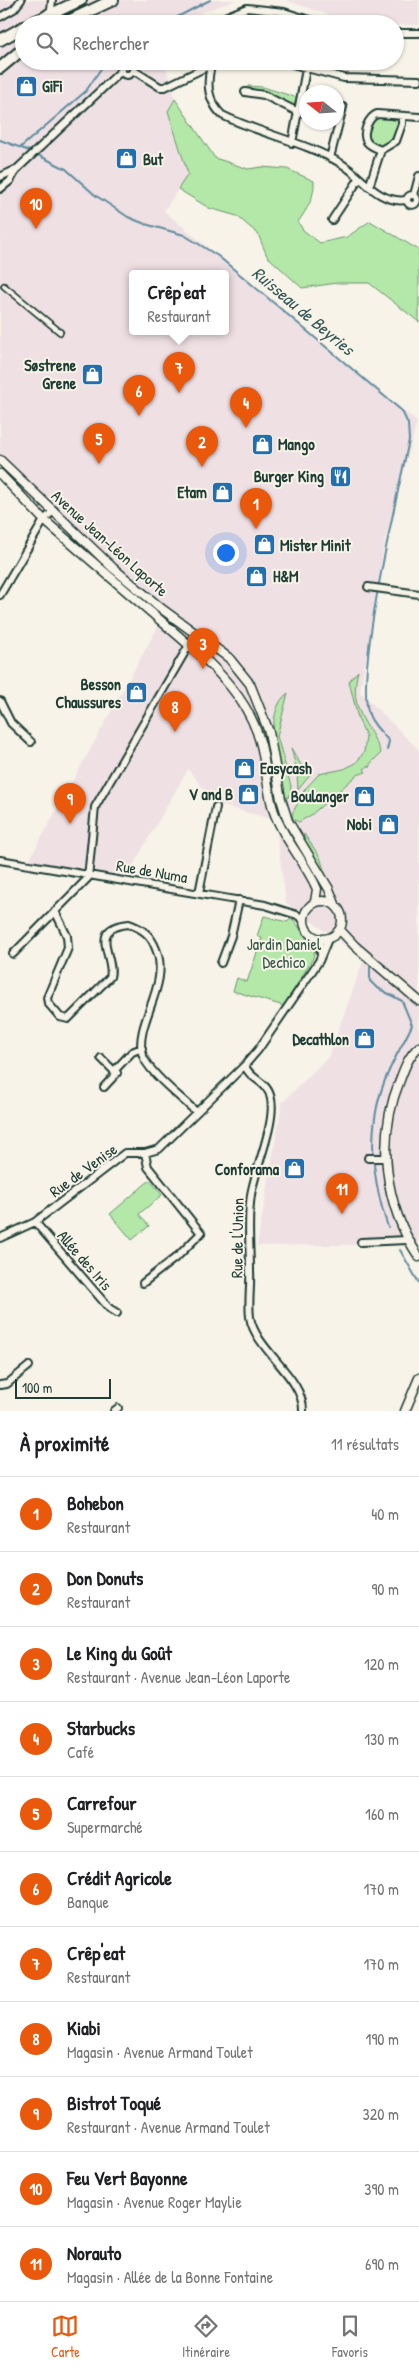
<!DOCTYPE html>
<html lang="fr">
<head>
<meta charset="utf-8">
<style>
  body { margin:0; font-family:"Patrick Hand",sans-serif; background:#f2f2f2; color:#202124 }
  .compass { position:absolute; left:299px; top:85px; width:45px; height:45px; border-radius:50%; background:#fff; box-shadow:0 1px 4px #0004; rotate:287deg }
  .scale { position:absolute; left:15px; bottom:12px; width:96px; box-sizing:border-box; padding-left:5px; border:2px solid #1f3d34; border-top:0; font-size:14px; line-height:18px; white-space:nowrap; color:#1f3d34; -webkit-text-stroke:4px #f7f3e8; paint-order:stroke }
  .you { position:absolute; left:225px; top:552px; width:18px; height:18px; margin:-12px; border:4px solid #fff; border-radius:50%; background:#1a73e8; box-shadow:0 0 0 8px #1a73e833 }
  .badge { display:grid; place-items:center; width:32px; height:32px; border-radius:50%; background:#ea580c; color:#fff; font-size:16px; font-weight:700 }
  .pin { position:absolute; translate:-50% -41px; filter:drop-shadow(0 1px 2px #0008) }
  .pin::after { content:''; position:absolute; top:26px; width:18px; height:15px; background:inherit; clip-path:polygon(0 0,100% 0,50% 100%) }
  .popup { position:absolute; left:129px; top:270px; width:100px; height:65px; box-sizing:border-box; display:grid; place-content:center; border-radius:5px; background:#fff; filter:drop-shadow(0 1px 4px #0005); font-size:16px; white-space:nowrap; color:#757577 }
  .popup b { font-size:19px; color:#202124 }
  .popup::after { content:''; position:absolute; left:50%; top:100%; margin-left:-10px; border:10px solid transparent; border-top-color:#fff }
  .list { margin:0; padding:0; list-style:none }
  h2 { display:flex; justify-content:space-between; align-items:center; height:65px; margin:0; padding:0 20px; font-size:21px }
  h2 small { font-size:16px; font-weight:400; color:#757577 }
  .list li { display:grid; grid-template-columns:32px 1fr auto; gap:15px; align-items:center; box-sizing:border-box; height:75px; padding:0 20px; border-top:1px solid #e0e0e0 }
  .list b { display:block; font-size:19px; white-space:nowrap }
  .list p { margin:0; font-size:16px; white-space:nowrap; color:#757577 }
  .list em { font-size:16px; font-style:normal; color:#757577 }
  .icon { flex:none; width:28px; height:28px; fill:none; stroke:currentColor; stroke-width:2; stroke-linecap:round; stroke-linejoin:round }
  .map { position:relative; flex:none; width:419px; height:1411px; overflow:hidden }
  .search { position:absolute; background:#fff; box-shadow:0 1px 4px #0004; left:15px; right:15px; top:15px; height:55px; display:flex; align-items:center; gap:12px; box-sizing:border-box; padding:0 18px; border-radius:28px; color:#757577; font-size:19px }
  .sheet { height:890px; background:#fff }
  nav { display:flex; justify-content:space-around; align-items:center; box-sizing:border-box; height:70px; border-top:1px solid #e0e0e0; background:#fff; font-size:14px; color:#757577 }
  nav a { display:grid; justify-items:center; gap:2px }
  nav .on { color:#ea580c }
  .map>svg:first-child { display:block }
</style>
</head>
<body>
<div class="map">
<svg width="419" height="1411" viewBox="0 0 419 1411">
  <rect width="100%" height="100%" fill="#f7f3e8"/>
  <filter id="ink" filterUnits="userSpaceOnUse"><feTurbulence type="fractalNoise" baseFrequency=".02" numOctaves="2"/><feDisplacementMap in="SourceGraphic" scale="10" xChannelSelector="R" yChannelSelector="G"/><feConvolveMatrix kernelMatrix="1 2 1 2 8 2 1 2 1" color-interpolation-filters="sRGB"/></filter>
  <g filter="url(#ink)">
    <path fill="#efe0e4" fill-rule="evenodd" d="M0,0H236L169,24H24V61H164L175,99L168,111L188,174L164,211L417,422L385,540L360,692L419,750V1253L398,1244L257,1246L282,1103L329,1056L364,959L286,903L275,820L216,804L188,769L127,876L29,860L159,625L38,521L0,482ZM133,274H225V332H133Z
      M285,0H419V25L356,24Z"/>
    <path fill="#b4e8a9" stroke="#6a926e" d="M248,86L263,87L298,98L297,107L249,91Z
      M175,99L215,158L248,169L262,167L287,169L314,181C315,197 307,209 298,222L303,230L320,243L347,237L370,221L419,250V322L369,283H337L302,288L267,256L258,234L237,216L209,208L178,189L188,174L168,111Z
      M379,117L399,121L394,140L381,148L370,143L367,132L371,119Z
      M358,671C348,710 368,721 381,753L370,764V768L368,766L364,769L366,772L357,775L311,815L299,822L293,819L292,814L305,789L319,774L344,769L356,763L364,752L366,736L358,718L349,681Z
      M288,693L277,736L291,786L290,796L286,798C277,772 262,711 288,693Z
      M291,748L301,765L310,772V775L298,790L297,771Z
      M304,834L320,857L326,876L303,839Z
      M264,916L287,922L291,919L294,920L315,950L313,958L284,1006L233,991L237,978L247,982L262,938L257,936Z
      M150,1180L162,1195L139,1214L149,1226L132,1240L110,1214Z"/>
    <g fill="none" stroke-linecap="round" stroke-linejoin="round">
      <path stroke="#5f8d9f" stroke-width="2" d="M164,24L210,0
        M0,140L32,152
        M21,147L86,91L106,61
        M36,154L66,169L95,195L128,217L145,224L184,235L218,256L402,411L408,424L409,440C399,489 352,681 370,717C374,726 383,734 389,741L387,750
        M370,967V981L376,987L402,1001L412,1025C405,1041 395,1056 388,1073C366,1122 371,1177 388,1227
        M400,1250L419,1283"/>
      <defs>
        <path id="pedestrian" d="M4,286L60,332"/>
        <path id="minor" d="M46,14L51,10L52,0
          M0,17L14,9L21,0
          M208,24L247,8L284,12L322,24
          M395,33H419
          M281,61L344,78L419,80
          M121 69a6 6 0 1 1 12 0a6 6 0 1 1-12 0Z
          M211,66C206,85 208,101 222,115C260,134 306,142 342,164C363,177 378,204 406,200
          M133,70L160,87H165L219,61
          M245,92L264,95L298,112
          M292,143L306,69
          M381,150L396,141L402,124V116
          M330,158L343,107
          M0,177L17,169L121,71
          M369,187L381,150C376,148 370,146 367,142C361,133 369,117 377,114L419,117
          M0,189L10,181L17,169
          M407 200a5 5 0 1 1 10 0a5 5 0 1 1-10 0Z
          M414,195L419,176
          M332,220L359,179
          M368,587L419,594
          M0,595L44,520L54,510
          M0,701L11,723L31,742
          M0,860L265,905L297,915L304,920
          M199,893L216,807
          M55,911L67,936L68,948L47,998L48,1003L60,1017L68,1019L110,977C116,958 86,928 129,924C143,929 151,935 156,949C171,984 135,1022 142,1053C146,1071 182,1098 196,1112
          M319,939L321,955
          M13,954L88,878L95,807L196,633
          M221,963L231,936L239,900
          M101,1058L114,1071
          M104,1087L117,1073L114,1071L132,1052L142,1048
          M368,1158H386
          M35,1222L109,1308L117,1313
          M0,1238L35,1222L125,1153H145L159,1149L245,1065
          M361,1242L407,1240
          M143,1283L179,1255L201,1233L148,1167L145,1153
          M0,1385L7,1384L29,1366
          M114,1411L118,1408
          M303,1411C304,1377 255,1350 250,1317C248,1302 251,1286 250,1271C250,1246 247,1220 251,1195C255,1169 276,1123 271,1099C268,1080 249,1080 245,1065L258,1050L319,961L328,939"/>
        <path id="tertiary" d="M0,460L113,568L162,609L229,658L250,684L269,732L281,799L288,821L329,889L335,904
          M0,474L44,520L203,657C229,682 252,709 261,745C266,766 267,788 273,809C283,839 305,861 317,889L315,902
          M304 920a19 19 0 1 1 38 0a19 19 0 1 1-38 0Z
          M340,930L355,946L419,1001
          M419,1047C409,1055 404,1069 400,1080C376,1139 384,1205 419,1257
          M405,1411L419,1378"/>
        <path id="primary" d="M30,24L81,0
          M62,24L113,0
          M0,40L24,27
          M0,68L24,48"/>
      </defs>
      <use href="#pedestrian" stroke="#1f3d34" stroke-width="8"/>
      <use href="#minor" stroke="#1f3d34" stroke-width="10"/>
      <use href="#tertiary" stroke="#1f3d34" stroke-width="11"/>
      <use href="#primary" stroke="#1f3d34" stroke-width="14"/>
      <use href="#pedestrian" stroke="#f7f3e8" stroke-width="4.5"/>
      <use href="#minor" stroke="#f7f3e8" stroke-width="6"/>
      <use href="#tertiary" stroke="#f7f3e8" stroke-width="8"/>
      <use href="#primary" stroke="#f7f3e8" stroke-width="10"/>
    </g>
  </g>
  <defs>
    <symbol id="shop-square" viewBox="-11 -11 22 22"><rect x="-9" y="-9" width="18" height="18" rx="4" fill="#1f6fb2" stroke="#f7f3e8"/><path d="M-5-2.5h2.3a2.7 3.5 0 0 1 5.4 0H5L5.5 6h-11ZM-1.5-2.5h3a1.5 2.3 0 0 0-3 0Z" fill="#fff"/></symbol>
    <symbol id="restaurant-square" viewBox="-11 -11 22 22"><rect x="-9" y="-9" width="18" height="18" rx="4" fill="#1f6fb2" stroke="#f7f3e8"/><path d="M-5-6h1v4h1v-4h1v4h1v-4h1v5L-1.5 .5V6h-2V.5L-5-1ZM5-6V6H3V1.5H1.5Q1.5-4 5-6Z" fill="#fff"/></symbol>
  </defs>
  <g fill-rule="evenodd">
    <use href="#shop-square" x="14" y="74" width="25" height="25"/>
    <use href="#shop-square" x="114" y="146" width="25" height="25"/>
    <use href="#shop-square" x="80" y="362" width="25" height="25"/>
    <use href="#shop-square" x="250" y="432" width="25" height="25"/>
    <use href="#restaurant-square" x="328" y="464" width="25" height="25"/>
    <use href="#shop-square" x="210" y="480" width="25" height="25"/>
    <use href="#shop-square" x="252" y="532" width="25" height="25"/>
    <use href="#shop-square" x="244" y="564" width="25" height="25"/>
    <use href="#shop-square" x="124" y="680" width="25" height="25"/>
    <use href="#shop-square" x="232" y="756" width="25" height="25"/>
    <use href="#shop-square" x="236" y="782" width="25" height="25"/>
    <use href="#shop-square" x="352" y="784" width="25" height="25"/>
    <use href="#shop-square" x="376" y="812" width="25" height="25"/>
    <use href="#shop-square" x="352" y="1026" width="25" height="25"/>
    <use href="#shop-square" x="282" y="1156" width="25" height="25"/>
  </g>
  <g text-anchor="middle" stroke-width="4" stroke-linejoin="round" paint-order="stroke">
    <g font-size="16" font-weight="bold" fill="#1f3d34" stroke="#f7f3e8" text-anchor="end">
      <text x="42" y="92" text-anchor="start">GiFi</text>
      <text x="143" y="165" text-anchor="start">But</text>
      <text x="76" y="371">Søstrene<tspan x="76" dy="18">Grene</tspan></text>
      <text x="278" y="450" text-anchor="start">Mango</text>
      <text x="324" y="482">Burger King</text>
      <text x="207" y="498">Etam</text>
      <text x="280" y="551" text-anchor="start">Mister Minit</text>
      <text x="273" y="582" text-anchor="start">H&amp;M</text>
      <text x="121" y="690">Besson<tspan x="121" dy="18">Chaussures</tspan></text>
      <text x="260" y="774" text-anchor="start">Easycash</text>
      <text x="233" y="800">V and B</text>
      <text x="349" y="802">Boulanger</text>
      <text x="372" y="830">Nobi</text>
      <text x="349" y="1045">Decathlon</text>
      <text x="279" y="1175">Conforama</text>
    </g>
    <g font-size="16" fill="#1f3d34" stroke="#f7f3e8">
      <text transform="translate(110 543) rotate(42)" y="6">Avenue Jean-Léon Laporte</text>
      <text transform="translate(152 871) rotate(10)" y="6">Rue de Numa</text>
      <text transform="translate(83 1170) rotate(-36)" y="6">Rue de Venise</text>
      <text transform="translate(237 1238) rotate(-89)" y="6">Rue de l'Union</text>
      <text transform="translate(85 1260) rotate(49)" y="6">Allée des Iris</text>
    </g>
    <g font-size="16" fill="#355746" stroke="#f7f3e8">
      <text x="284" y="950">Jardin Daniel<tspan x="284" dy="18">Dechico</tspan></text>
    </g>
    <g font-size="18" font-style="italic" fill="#345858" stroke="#f7f3e8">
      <text transform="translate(303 311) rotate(40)" y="6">Ruisseau de Beyries</text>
    </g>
  </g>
</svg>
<svg class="compass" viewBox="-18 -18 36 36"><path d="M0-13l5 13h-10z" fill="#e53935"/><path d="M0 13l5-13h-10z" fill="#757577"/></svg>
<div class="scale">100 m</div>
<div class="you"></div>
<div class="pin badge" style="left:256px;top:529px">1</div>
<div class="pin badge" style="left:202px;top:467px">2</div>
<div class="pin badge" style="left:203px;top:669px">3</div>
<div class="pin badge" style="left:246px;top:428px">4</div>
<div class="pin badge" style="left:99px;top:464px">5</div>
<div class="pin badge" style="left:139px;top:416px">6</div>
<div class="pin badge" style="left:179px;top:393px">7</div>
<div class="popup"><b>Crêp'eat</b>Restaurant</div>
<div class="pin badge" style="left:175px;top:732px">8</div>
<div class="pin badge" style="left:70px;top:824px">9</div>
<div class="pin badge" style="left:36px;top:229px">10</div>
<div class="pin badge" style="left:342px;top:1214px">11</div>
<div class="search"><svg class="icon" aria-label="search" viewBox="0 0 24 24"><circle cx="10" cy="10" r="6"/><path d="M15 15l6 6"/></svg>Rechercher</div>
</div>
<section class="sheet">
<h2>À proximité<small>11 résultats</small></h2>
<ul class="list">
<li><span class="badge">1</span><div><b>Bohebon</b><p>Restaurant</p></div><em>40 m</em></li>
<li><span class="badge">2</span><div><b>Don Donuts</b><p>Restaurant</p></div><em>90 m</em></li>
<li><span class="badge">3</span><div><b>Le King du Goût</b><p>Restaurant · Avenue Jean-Léon Laporte</p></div><em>120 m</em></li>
<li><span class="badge">4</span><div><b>Starbucks</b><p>Café</p></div><em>130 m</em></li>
<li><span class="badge">5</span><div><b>Carrefour</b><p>Supermarché</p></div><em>160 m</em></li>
<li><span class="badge">6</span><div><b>Crédit Agricole</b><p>Banque</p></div><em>170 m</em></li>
<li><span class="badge">7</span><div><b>Crêp'eat</b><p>Restaurant</p></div><em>170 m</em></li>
<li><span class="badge">8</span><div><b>Kiabi</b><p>Magasin · Avenue Armand Toulet</p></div><em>190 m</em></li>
<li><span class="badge">9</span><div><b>Bistrot Toqué</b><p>Restaurant · Avenue Armand Toulet</p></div><em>320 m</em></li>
<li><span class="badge">10</span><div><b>Feu Vert Bayonne</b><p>Magasin · Avenue Roger Maylie</p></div><em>390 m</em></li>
<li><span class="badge">11</span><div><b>Norauto</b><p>Magasin · Allée de la Bonne Fontaine</p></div><em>690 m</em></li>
</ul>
</section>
<nav>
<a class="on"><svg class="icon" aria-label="map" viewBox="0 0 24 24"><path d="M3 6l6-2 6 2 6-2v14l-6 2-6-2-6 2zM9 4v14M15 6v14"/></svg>Carte</a>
<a><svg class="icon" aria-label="directions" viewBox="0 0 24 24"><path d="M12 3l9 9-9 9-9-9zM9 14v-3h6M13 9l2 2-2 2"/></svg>Itinéraire</a>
<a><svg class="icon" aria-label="saved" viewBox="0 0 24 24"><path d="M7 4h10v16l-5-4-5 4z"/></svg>Favoris</a>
</nav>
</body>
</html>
